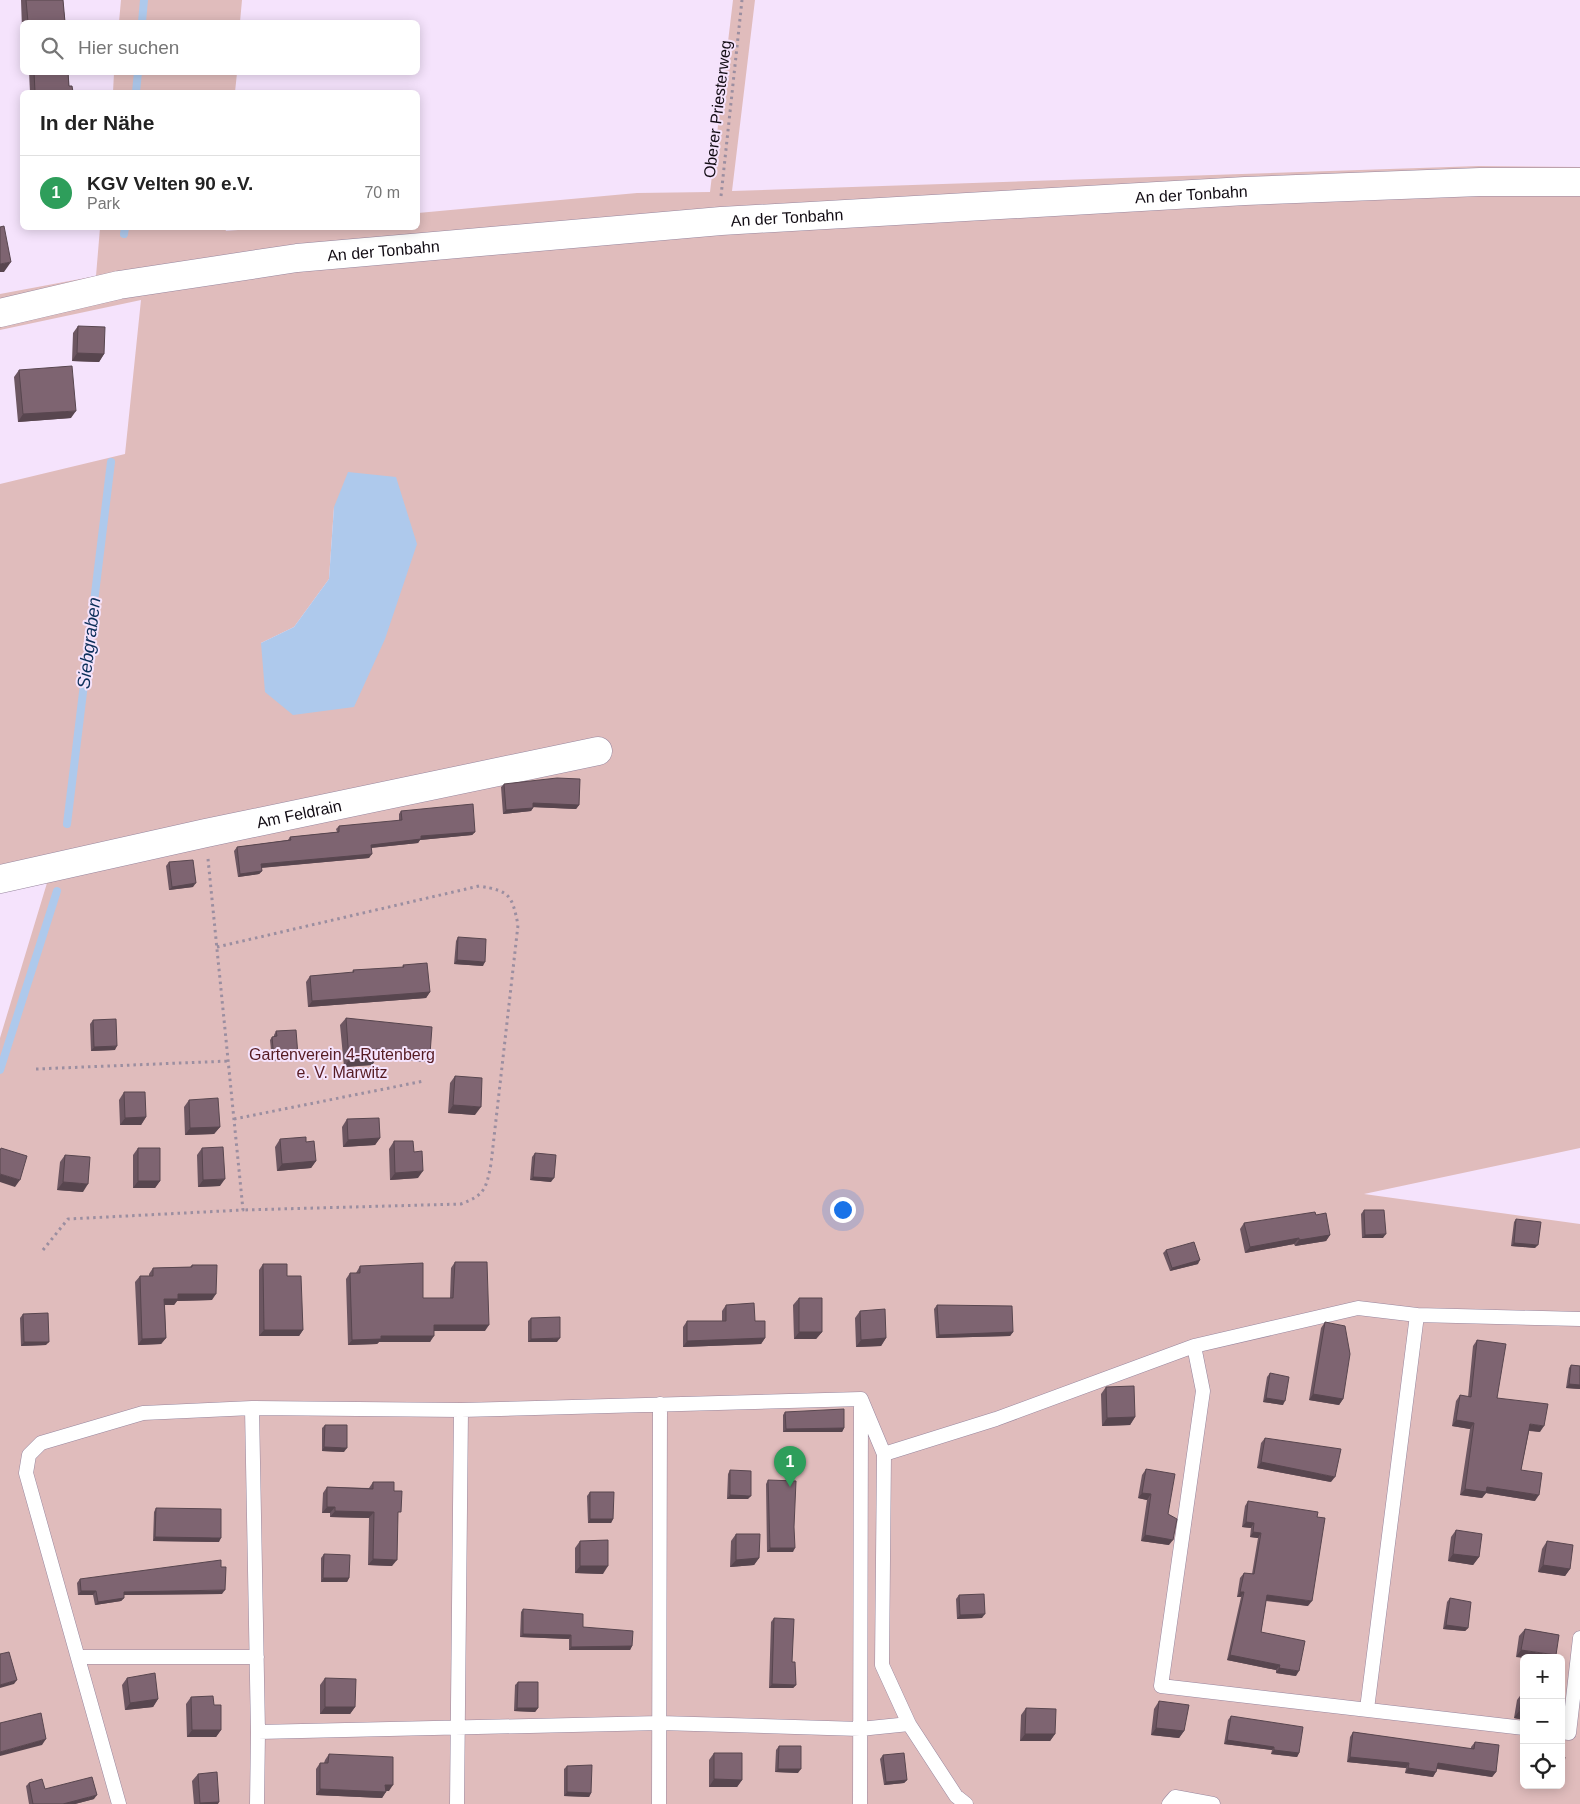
<!DOCTYPE html>
<html lang="de">
<head>
<meta charset="utf-8">
<style>
  body { margin:0; font-family:Helvetica,sans-serif; background:#f6f6f6; color:#222 }
  .controls { position:absolute; right:15px; bottom:15px; display:grid; overflow:hidden; border-radius:8px; box-shadow:0 2px 12px #0003 }
  .controls button { width:45px; height:45px; display:grid; place-items:center; padding:0; border:0; border-bottom:1px solid #e0e0e0; background:#fff; color:#222; font:25px sans-serif }
  .you { position:absolute; left:842px; top:1209px; width:18px; height:18px; margin:-12px; border:4px solid #fff; border-radius:50%; background:#1a73e8; box-shadow:0 0 0 8px #1a73e833 }
  .badge { display:grid; place-items:center; width:32px; height:32px; border-radius:50%; background:#7c3aed; color:#fff; font-size:16px; font-weight:700 }
  .pin { position:absolute; translate:-50% -41px; filter:drop-shadow(0 1px 2px #0008) }
  .pin::after { content:''; position:absolute; top:26px; width:18px; height:15px; background:inherit; clip-path:polygon(0 0,100% 0,50% 100%) }
  .list { margin:0; padding:0; list-style:none }
  h2 { display:flex; justify-content:space-between; align-items:center; height:65px; margin:0; padding:0 20px; font-size:21px }
  h2 small { font-size:16px; font-weight:400; color:#767676 }
  .list li { display:grid; grid-template-columns:32px 1fr auto; gap:15px; align-items:center; box-sizing:border-box; height:75px; padding:0 20px; border-top:1px solid #e0e0e0 }
  .list b { display:block; font-size:19px; white-space:nowrap }
  .list p { margin:0; font-size:16px; white-space:nowrap; color:#767676 }
  .list em { font-size:16px; font-style:normal; color:#767676 }
  .icon { flex:none; width:28px; height:28px; fill:none; stroke:currentColor; stroke-width:2; stroke-linecap:round; stroke-linejoin:round }
  .map { position:relative; flex:none; width:1580px; height:1804px; overflow:hidden }
  .search { position:absolute; background:#fff; box-shadow:0 2px 12px #0003; left:20px; top:20px; width:400px; height:55px; display:flex; align-items:center; gap:12px; box-sizing:border-box; padding:0 18px; border-radius:8px; color:#767676; font-size:19px }
  .panel { position:absolute; background:#fff; box-shadow:0 2px 12px #0003; left:20px; top:90px; width:400px; height:140px; border-radius:8px }
  .map>svg:first-child { display:block }
</style>
</head>
<body>
<div class="map">
<svg width="1580" height="1804" viewBox="0 0 1580 1804">
  <rect width="100%" height="100%" fill="#f5e3fc"/>
  <path fill="#e0bcbc" fill-rule="evenodd" d="M121,0H242L240,22H119Z
    M733,0H755L732,191L1479,166L1580,167V1148L1364,1194L1580,1224V1804H0V1038L47,883L0,893V484L125,454L141,300L0,330V294L96,276L100,228H225L226,231L263,228H418V213L637,193L710,192ZM334,507L354,707L261,643L294,627L329,579ZM1524,1658H1561V1785H1524Z
    M114,73H237L235,92H113Z"/>
  <path fill="#aec9ec" d="M348,472L396,477L417,544L385,639L354,707L293,715L265,692L261,643L294,627L329,579L334,507Z"/>
  <g fill="none" stroke-linecap="round" stroke-linejoin="round">
    <path stroke="#aec9ec" stroke-width="8" d="M142,22L144,0
      M136,92L138,72
      M124,234L125,228
      M67,824L111,462
      M0,1070L57,891"/>
    <defs>
      <path id="lane" d="M1194,1346L1203,1391L1161,1686L1524,1728
        M252,1408L258,1732L257,1804
        M79,1657H257
        M1367,1709L1417,1315
        M258,1732L660,1723L860,1729L909,1724
        M1561,1732L1569,1733L1580,1638
        M119,1804L26,1473L29,1455L41,1443L143,1413L252,1408L461,1410L861,1399L884,1454
        M457,1804L461,1410
        M659,1804L660,1404
        M860,1804L861,1407
        M966,1804L956,1796L909,1724L882,1665L884,1454L996,1419L1194,1346L1358,1308L1417,1315L1580,1319
        M1169,1804L1175,1797L1213,1804"/>
      <g id="street">
        <path id="s1" d="M0,313L119,285L297,258L721,221L1245,191L1480,182H1580"/>
        <path id="s2" d="M0,879L206,833L598,751"/>
      </g>
    </defs>
    <use href="#lane" stroke="#97869e" stroke-width="15"/>
    <use href="#street" stroke="#97869e" stroke-width="29"/>
    <path stroke="#9b8ea0" stroke-width="3" stroke-dasharray="2.5 4" stroke-linecap="butt" d="M721,196L742,0
      M217,947L479,886C510,891 512,895 518,925L491,1164C486,1189 485,1195 461,1204L243,1210
      M36,1069L229,1061
      M234,1119L424,1081
      M43,1250L68,1219L243,1210L208,859"/>
    <use href="#lane" stroke="#fff" stroke-width="14"/>
    <use href="#street" stroke="#fff" stroke-width="28"/>
  </g>
  <path fill="#6c5661" d="M21,0H63L65,22H22V29Z
    M29,72H68L69,86L73,92H30Z
    M78,326L104,354L99,362L72,361L73,333Z
    M19,370L71,418L18,422L14,377Z
    M504,784L579,805L576,809L533,807L531,811L503,814L501,787Z
    M401,811L475,832L472,835L420,840L418,843L371,848L369,858L261,868L262,871L259,874L238,877L234,851L237,847L288,840L290,837L337,832L336,829L339,826L399,821V814Z
    M169,862L193,887L169,890L166,866Z
    M458,937L483,966L454,964L456,941Z
    M403,965L430,992L426,998L308,1007L306,982L310,976L352,973L353,970L402,968Z
    M346,1018L430,1054L424,1062L377,1057V1058L372,1065L344,1067L340,1025Z
    M93,1020L115,1050L91,1051L90,1024Z
    M276,1031L298,1056L296,1059L272,1061L270,1040L272,1037H274V1035Z
    M455,1076L475,1115L448,1113L450,1083Z
    M124,1092L146,1117L141,1125H120L119,1100Z
    M189,1100L220,1127L214,1134L185,1135L184,1107Z
    M347,1119L380,1138L375,1145L343,1147L342,1127Z
    M280,1139L306,1142L316,1161L311,1168L277,1171L275,1147Z
    M394,1141L414,1152L418,1178L390,1180L389,1149Z
    M138,1148L160,1181L155,1188H133V1155Z
    M202,1148L220,1186L198,1187L197,1155Z
    M535,1153L551,1182L530,1180L532,1157Z
    M65,1155L83,1192L57,1190L60,1162Z
    M1364,1210L1383,1238H1362L1361,1214Z
    M1316,1215L1330,1235L1326,1241L1295,1246L1294,1244L1245,1253L1240,1229L1244,1223Z
    M1516,1219L1535,1248L1511,1246L1514,1222Z
    M1166,1250L1198,1264L1170,1271L1163,1253Z
    M455,1262L485,1331H434L430,1342H379L377,1344L348,1345L346,1279L350,1273H356L360,1266L423,1298H450L451,1268Z
    M263,1264L287,1276L303,1330L299,1336H259V1270Z
    M192,1265L212,1300L177,1301L174,1305H165L166,1338L161,1344L138,1345L135,1282L140,1276H149V1274L153,1268L190,1267Z
    M799,1298L822,1332L816,1339H794L793,1305Z
    M726,1305L755,1321L765,1338L761,1344L683,1347V1327L687,1321H722V1311Z
    M937,1305L1013,1332L1010,1336L936,1338L934,1309Z
    M860,1311L886,1338L881,1346L856,1347L855,1318Z
    M23,1314L46,1345L21,1346L20,1318Z
    M531,1318L557,1342H528V1321Z
    M1325,1322L1343,1399L1339,1405L1309,1400L1321,1328Z
    M1477,1340L1497,1398L1540,1432L1529,1431L1521,1470L1535,1501L1486,1493L1482,1498L1460,1495L1470,1429L1452,1426L1456,1401L1460,1395L1468,1397L1473,1346Z
    M1571,1365L1580,1366V1389L1566,1388L1569,1368Z
    M1270,1373L1283,1405L1263,1402L1267,1377Z
    M1106,1387L1135,1417L1130,1425L1102,1426L1101,1394Z
    M785,1412L844,1428L842,1432H783V1415Z
    M325,1425L344,1452L322,1451V1428Z
    M1265,1438L1331,1482L1257,1468L1261,1443Z
    M1146,1469L1168,1514L1169,1545L1141,1541L1147,1500L1138,1498L1142,1475Z
    M730,1470L748,1499H727L728,1474Z
    M768,1480L793,1552H767L766,1484Z
    M373,1482L394,1491L398,1517L392,1566L368,1565L369,1518L330,1517V1513H322L323,1493L327,1487L369,1488Z
    M590,1492L613,1519L611,1523H588L587,1496Z
    M1248,1501L1308,1606L1266,1601L1261,1632L1296,1676L1276,1673V1670L1227,1660L1241,1597H1237L1240,1578L1244,1573L1252,1574L1258,1538L1250,1537L1251,1528L1242,1527L1245,1506Z
    M156,1508L219,1542L153,1541L154,1512Z
    M1456,1530L1479,1557L1473,1565L1448,1561L1451,1537Z
    M736,1534L759,1558L754,1565L730,1567L731,1541Z
    M580,1541L603,1574L575,1573V1548Z
    M1547,1541L1570,1569L1565,1576L1538,1572L1542,1549Z
    M324,1554L349,1578L347,1582H321V1558Z
    M80,1579L222,1594L124,1595V1598L121,1601L95,1605L93,1595H78L77,1583Z
    M959,1595L982,1618L957,1619L956,1599Z
    M1450,1598L1468,1628L1465,1631L1443,1629L1447,1602Z
    M523,1609L632,1646L630,1650H569V1639L520,1637L521,1612Z
    M774,1618L792,1662L796,1685L793,1688H769L771,1622Z
    M1525,1629L1559,1635L1516,1657L1519,1636Z
    M127,1678L158,1699L153,1707L125,1710L122,1685Z
    M325,1678L355,1707L350,1714H320V1685Z
    M518,1682L538,1708L535,1712L514,1711L515,1685Z
    M1522,1693H1524V1720L1514,1718L1517,1700Z
    M191,1697L214,1705L221,1730L216,1737H187L186,1704Z
    M1159,1701L1184,1731L1179,1738L1151,1735L1154,1709Z
    M1026,1708L1055,1734L1050,1741H1020L1021,1715Z
    M1231,1716L1299,1753L1297,1757L1271,1754L1272,1750L1224,1744L1228,1720Z
    M1353,1732L1471,1749V1747L1475,1742L1496,1772L1492,1777L1437,1769L1433,1777L1405,1773L1406,1768L1347,1762L1350,1737Z
    M779,1746L798,1773L775,1772L776,1750Z
    M714,1753L742,1780L737,1787H709V1760Z
    M329,1754L389,1791H386L382,1798L316,1795V1769L320,1763H324L325,1760Z
    M883,1755L907,1780L904,1783L884,1785L880,1759Z
    M567,1766L591,1793L589,1797L564,1796V1769Z
    M198,1774L218,1804H194L192,1781Z
    M29,1783L45,1789L94,1799L75,1804H29L26,1786Z"/>
  <path fill="#58464f" d="M11,262L4,272H0V264Z
    M77,353L104,354L99,362L72,361Z
    M76,411L71,418L18,422L23,414Z
    M533,803L579,805L576,809L531,807Z
    M533,808L531,811L503,814L506,810Z
    M475,832L472,835L420,840L418,843L369,848L371,845L421,836Z
    M372,854L369,858L258,868L261,864Z
    M262,871L259,874L238,877L240,874Z
    M196,883L193,887L169,890L172,887Z
    M457,960L485,962L483,966L454,964Z
    M430,992L426,998L308,1007L312,1001Z
    M117,1046L115,1050L91,1051L94,1047Z
    M376,1049L430,1054L424,1062L371,1056Z
    M298,1056L296,1059L272,1061L274,1058Z
    M377,1058L372,1065L344,1067L349,1060Z
    M453,1105L481,1107L475,1115L448,1113Z
    M146,1117L141,1125H120L125,1118Z
    M220,1127L214,1134L185,1135L190,1128Z
    M380,1138L375,1145L343,1147L348,1140Z
    M316,1161L311,1168L277,1171L282,1164Z
    M423,1171L418,1178L390,1180L395,1173Z
    M0,1174L20,1180L15,1187L0,1182Z
    M533,1177L554,1178L551,1182L530,1180Z
    M225,1179L220,1186L198,1187L203,1180Z
    M138,1181H160L155,1188H133Z
    M63,1182L88,1184L83,1192L57,1190Z
    M1386,1234L1383,1238H1362L1365,1235Z
    M1330,1235L1326,1241L1295,1246L1299,1240Z
    M1299,1238L1294,1244L1245,1253L1250,1247Z
    M1514,1243L1538,1245L1535,1248L1511,1246Z
    M1200,1260L1198,1264L1170,1271L1172,1268Z
    M178,1294H216L212,1300L177,1301L174,1305H160L164,1299Z
    M434,1325H489L485,1331H430Z
    M264,1330H303L299,1336H259Z
    M799,1332H822L816,1339H794Z
    M1013,1332L1010,1336L936,1338L939,1335Z
    M381,1336H434L430,1342H379L377,1344L348,1345L352,1340Z
    M166,1338L161,1344L138,1345L142,1339Z
    M560,1338L557,1342H528L531,1339Z
    M765,1338L761,1344L683,1347L687,1341Z
    M886,1338L881,1346L856,1347L861,1340Z
    M24,1342H49L46,1345L21,1346Z
    M1569,1384L1580,1385V1389L1566,1388Z
    M1313,1394L1343,1399L1339,1405L1309,1400Z
    M1266,1398L1285,1401L1283,1405L1263,1402Z
    M1135,1417L1130,1425L1102,1426L1107,1418Z
    M1456,1420L1474,1423L1470,1429L1452,1426Z
    M1530,1424L1544,1426L1540,1432L1526,1430Z
    M844,1428L842,1432H783L786,1429Z
    M324,1447L347,1448L344,1452L322,1451Z
    M1261,1462L1335,1477L1331,1482L1257,1468Z
    M1487,1487L1539,1495L1535,1501L1486,1493L1482,1498L1460,1495L1465,1489Z
    M1142,1493L1151,1494L1147,1500L1138,1498Z
    M730,1495L751,1496L748,1499H727Z
    M327,1507H335L330,1513H322Z
    M335,1511L374,1512L369,1518L330,1517Z
    M590,1519H613L611,1523H588Z
    M1246,1522L1254,1523L1251,1528L1242,1527Z
    M1253,1532L1261,1533L1258,1538L1250,1537Z
    M1145,1535L1173,1540L1169,1545L1141,1541Z
    M155,1537L221,1538L219,1542L153,1541Z
    M770,1548H795L793,1552H767Z
    M1453,1554L1479,1557L1473,1565L1448,1561Z
    M759,1558L754,1565L730,1567L736,1560Z
    M373,1559L397,1560L392,1566L368,1565Z
    M1543,1565L1570,1569L1565,1576L1538,1572Z
    M580,1566H608L603,1574L575,1573Z
    M323,1578H349L347,1582H321Z
    M225,1590L222,1594L121,1595L124,1592Z
    M81,1591H96L93,1595H78Z
    M1240,1592H1244L1241,1597H1237Z
    M1267,1595L1312,1601L1308,1606L1264,1600Z
    M124,1598L121,1601L95,1605L98,1602Z
    M985,1614L982,1618L957,1619L960,1615Z
    M1446,1625L1468,1628L1465,1631L1443,1629Z
    M523,1634L571,1635L569,1639L520,1637Z
    M632,1646L630,1650H569L571,1647Z
    M1521,1650L1556,1655L1554,1658H1524L1516,1657Z
    M1230,1655L1280,1665L1276,1670L1227,1660Z
    M1279,1668L1299,1671L1296,1676L1276,1673Z
    M17,1680L14,1684L0,1688V1685Z
    M772,1684L796,1685L793,1688H769Z
    M158,1699L153,1707L125,1710L130,1703Z
    M325,1707H355L350,1714H320Z
    M517,1708H538L535,1712L514,1711Z
    M1519,1711L1524,1712V1720L1514,1718Z
    M1156,1728L1184,1731L1179,1738L1151,1735Z
    M192,1730H221L216,1737H187Z
    M1025,1734H1055L1050,1741H1020Z
    M46,1739L42,1745L0,1756V1752Z
    M1227,1740L1274,1747L1272,1750L1224,1744Z
    M1274,1750L1299,1753L1297,1757L1271,1754Z
    M1350,1757L1409,1763L1406,1768L1347,1762Z
    M1438,1763L1496,1772L1492,1777L1435,1768Z
    M1408,1768L1436,1772L1433,1777L1405,1773Z
    M778,1769H801L798,1773L775,1772Z
    M714,1779L742,1780L737,1787H709Z
    M907,1780L904,1783L884,1785L886,1782Z
    M385,1785H393L389,1791H381Z
    M320,1789L386,1792L382,1798L316,1795Z
    M567,1792L591,1793L589,1797L564,1796Z
    M97,1795L94,1799L75,1804H63Z
    M219,1802L218,1804H199L200,1803Z"/>
  <path fill="#7e6471" stroke="#58464f" d="M26,0H63L65,22H28Z
    M34,72H68L69,86H72L73,92H35Z
    M4,226L11,262L0,264V227Z
    M78,326L105,327L104,354L77,353Z
    M72,366L76,411L23,414L19,370Z
    M557,778L580,779L579,805L533,803V808L506,810L504,784Z
    M473,804L475,832L421,836V839L371,845L372,854L261,864L262,871L240,874L237,847L291,840L290,837L339,832V826L402,820L401,811Z
    M193,860L196,883L172,887L169,862Z
    M458,937L486,939L485,962L457,960Z
    M427,963L430,992L312,1001L310,976L354,972L353,970L404,967L403,965Z
    M346,1018L432,1027L430,1054L376,1049L377,1058L349,1060Z
    M116,1019L117,1046L94,1047L93,1020Z
    M296,1030L298,1056L274,1058L272,1037L277,1036L276,1031Z
    M455,1076L482,1078L481,1107L453,1105Z
    M124,1092H145L146,1117L125,1118Z
    M218,1098L220,1127L190,1128L189,1100Z
    M379,1118L380,1138L348,1140L347,1119Z
    M306,1137V1142L314,1141L316,1161L282,1164L280,1139Z
    M394,1141H413L414,1152L422,1151L423,1171L395,1173Z
    M223,1147L225,1179L203,1180L202,1148Z
    M1,1148L27,1156L20,1180L0,1174V1151Z
    M138,1148H160V1181H138Z
    M535,1153L556,1155L554,1178L533,1177Z
    M65,1155L90,1157L88,1184L63,1182Z
    M1364,1210H1384L1386,1234L1365,1235Z
    M1315,1212L1316,1215L1326,1213L1330,1235L1299,1240V1238L1250,1247L1244,1223Z
    M1516,1219L1541,1222L1538,1245L1514,1243Z
    M1194,1242L1200,1260L1172,1268L1166,1250Z
    M455,1262H487L489,1325H434V1336H381V1339L352,1340L350,1273H360V1266L423,1263V1298H453Z
    M263,1264H287V1276H301L303,1330H264Z
    M192,1265H217L216,1294H178V1299H164L166,1338L142,1339L140,1276H153V1268L192,1267Z
    M799,1298H822V1332H799Z
    M754,1303L755,1321H765V1338L687,1341V1321H726V1305Z
    M937,1305L1012,1306L1013,1332L939,1335Z
    M885,1309L886,1338L861,1340L860,1311Z
    M48,1313L49,1342H24L23,1314Z
    M560,1317V1338L531,1339V1318Z
    M1325,1322L1345,1326L1350,1354L1343,1399L1313,1394Z
    M1477,1340L1506,1344L1497,1398L1548,1404L1544,1426L1530,1424L1521,1470L1542,1473L1539,1495L1487,1487L1486,1492L1465,1489L1474,1423L1456,1420L1460,1395L1471,1397Z
    M1571,1365L1580,1366V1385L1569,1384Z
    M1270,1373L1289,1377L1285,1401L1266,1398Z
    M1134,1386L1135,1417L1107,1418L1106,1387Z
    M844,1409V1428L786,1429L785,1412Z
    M325,1425H347V1448L324,1447Z
    M1265,1438L1341,1449L1335,1477L1261,1462Z
    M1146,1469L1175,1474L1168,1514L1177,1519L1173,1540L1145,1535L1151,1494L1142,1493Z
    M730,1470L751,1471V1496L730,1495Z
    M768,1480L796,1481L794,1527L795,1548H770Z
    M373,1482H394V1491H402L401,1512H398L397,1560L373,1559L374,1512L335,1511V1507H327V1487L373,1489Z
    M590,1492H614L613,1519H590Z
    M1248,1501L1318,1512L1317,1517L1325,1518L1312,1601L1267,1595L1261,1632L1305,1641L1299,1671L1279,1668L1280,1665L1230,1655L1244,1592H1240L1244,1573L1254,1574L1261,1533L1253,1532L1254,1523L1246,1522Z
    M156,1508L221,1509V1538L155,1537Z
    M1456,1530L1482,1534L1479,1557L1453,1554Z
    M736,1534H760L759,1558L736,1560Z
    M608,1540V1566H580V1541Z
    M1547,1541L1573,1545L1570,1569L1543,1565Z
    M324,1554L350,1555L349,1578H323Z
    M221,1560V1567H226L225,1590L124,1592V1598L98,1602L96,1591H81L80,1579Z
    M984,1594L985,1614L960,1615L959,1595Z
    M1450,1598L1471,1602L1468,1628L1446,1625Z
    M523,1609L583,1614V1627L633,1631L632,1646L571,1647V1635L523,1634Z
    M774,1618L794,1619L792,1662H795L796,1685L772,1684Z
    M1525,1629L1559,1635L1556,1655L1521,1650Z
    M9,1652L17,1680L0,1685V1654Z
    M155,1673L158,1699L130,1703L127,1678Z
    M325,1678L356,1679L355,1707H325Z
    M518,1682H538V1708H517Z
    M1522,1693H1524V1712L1519,1711Z
    M213,1696L214,1705H221V1730H192L191,1697Z
    M1159,1701L1189,1705L1184,1731L1156,1728Z
    M1026,1708L1056,1709L1055,1734H1025Z
    M41,1713L46,1739L0,1752V1723Z
    M1231,1716L1303,1727L1299,1753L1274,1750V1747L1227,1740Z
    M1353,1732L1474,1749L1475,1742L1499,1745L1496,1772L1438,1763L1436,1772L1408,1768L1409,1763L1350,1757Z
    M779,1746H801V1769H778Z
    M714,1753H742V1780L714,1779Z
    M904,1753L907,1780L886,1782L883,1755Z
    M329,1754L393,1757V1785H385L386,1792L320,1789V1763H328Z
    M1561,1756L1565,1757L1561,1779Z
    M592,1765L591,1793L567,1792V1766Z
    M217,1772L219,1802L200,1803L198,1774Z
    M92,1777L97,1795L63,1804H33L29,1783L42,1779L45,1789Z"/>
  <g text-anchor="middle" stroke-width="4" stroke-linejoin="round" paint-order="stroke">
    <g font-size="16" fill="#120c14" stroke="#f5e3fc">
      <text transform="translate(717 109) rotate(-83)" y="6">Oberer Priesterweg</text>
      <text dy="6" stroke="none"><textPath href="#s1" startOffset="1199">An der Tonbahn</textPath></text>
      <text dy="6" stroke="none"><textPath href="#s1" startOffset="794">An der Tonbahn</textPath></text>
      <text dy="6" stroke="none"><textPath href="#s1" startOffset="389">An der Tonbahn</textPath></text>
      <text dy="6" stroke="none"><textPath href="#s2" startOffset="306">Am Feldrain</textPath></text>
    </g>
    <g font-size="16" fill="#561b22" stroke="#f5e3fc">
      <text x="342" y="1060">Gartenverein 4-Rutenberg<tspan x="342" dy="18">e. V. Marwitz</tspan></text>
    </g>
    <g font-size="18" font-style="italic" fill="#0c2f5a" stroke="#f5e3fc">
      <text transform="translate(89 643) rotate(-83)" y="6">Siebgraben</text>
    </g>
  </g>
</svg>
<div class="controls">
<button>+</button>
<button>−</button>
<button><svg class="icon" aria-label="locate" viewBox="0 0 24 24"><circle cx="12" cy="12" r="6"/><path d="M12 2v4M12 18v4M2 12h4M18 12h4"/></svg></button>
</div>
<div class="you"></div>
<div class="pin badge" style="left:790px;top:1487px;background:#2e9e5b">1</div>
<div class="search"><svg class="icon" aria-label="search" viewBox="0 0 24 24"><circle cx="10" cy="10" r="6"/><path d="M15 15l6 6"/></svg>Hier suchen</div>
<section class="panel">
<h2>In der Nähe<small></small></h2>
<ul class="list">
<li><span class="badge" style="background:#2e9e5b">1</span><div><b>KGV Velten 90 e.V.</b><p>Park</p></div><em>70 m</em></li>
</ul>
</section>
</div>
</body>
</html>
